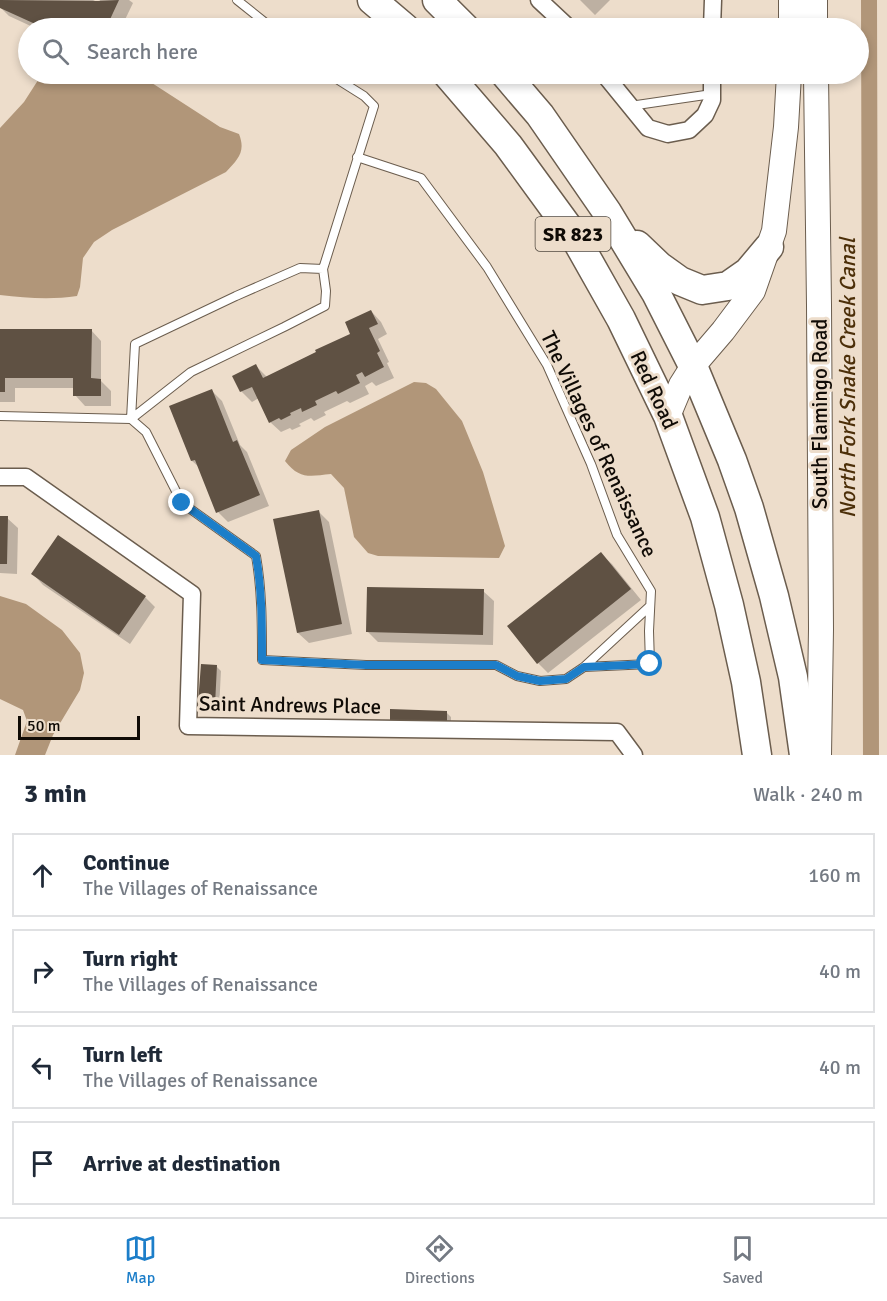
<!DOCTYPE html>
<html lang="en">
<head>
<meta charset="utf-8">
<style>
  body { margin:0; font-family:Signika,sans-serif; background:#f2f2f3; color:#1f2937 }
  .scale { position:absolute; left:18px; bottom:15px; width:122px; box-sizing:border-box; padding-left:6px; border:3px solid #100b06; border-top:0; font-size:16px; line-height:21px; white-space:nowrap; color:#100b06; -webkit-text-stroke:4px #edddcb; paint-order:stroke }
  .stop { position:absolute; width:18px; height:18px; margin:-14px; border:4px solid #1c7ec9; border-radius:50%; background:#fff }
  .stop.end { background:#1c7ec9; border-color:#fff; box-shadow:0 2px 6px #0008 }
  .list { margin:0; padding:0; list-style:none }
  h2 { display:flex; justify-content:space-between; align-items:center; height:78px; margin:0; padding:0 24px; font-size:26px }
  h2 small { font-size:20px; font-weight:400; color:#747a83 }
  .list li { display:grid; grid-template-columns:39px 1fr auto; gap:18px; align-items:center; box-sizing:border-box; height:84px; margin:0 12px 12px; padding:0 12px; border:2px solid #e0e1e3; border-radius:0px }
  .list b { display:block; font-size:22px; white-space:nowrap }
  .list p { margin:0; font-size:20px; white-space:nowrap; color:#747a83 }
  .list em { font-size:20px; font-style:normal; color:#747a83 }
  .icon { flex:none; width:33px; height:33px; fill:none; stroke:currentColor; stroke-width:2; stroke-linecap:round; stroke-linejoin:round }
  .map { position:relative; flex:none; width:887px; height:755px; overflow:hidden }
  .search { position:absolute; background:#fff; box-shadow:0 3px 9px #0003; left:18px; right:18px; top:18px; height:66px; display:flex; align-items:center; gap:15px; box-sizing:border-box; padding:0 21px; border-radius:33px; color:#747a83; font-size:22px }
  .sheet { height:462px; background:#fff }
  nav { display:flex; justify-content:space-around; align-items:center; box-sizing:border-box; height:84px; border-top:2px solid #e0e1e3; background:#fff; font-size:16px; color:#747a83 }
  nav a { display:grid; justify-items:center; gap:3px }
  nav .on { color:#1c7ec9 }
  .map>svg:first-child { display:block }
</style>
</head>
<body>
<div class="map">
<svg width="887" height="755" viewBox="0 0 887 755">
  <rect width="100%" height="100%" fill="#edddcb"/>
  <path fill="#b19679" d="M42,74H138L220,127L239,134C246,152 238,159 226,172L112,230L94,242L83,258L80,287L77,296C51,300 26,298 0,295V128L24,102Z
    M414,382L426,383L436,389L462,421L483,472L505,546L499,558L378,556L368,553L354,537L344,488L331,474C310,476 300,480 285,461L291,450L325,427Z
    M0,596L26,604L62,630L80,653L84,673L80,690L53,735L45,755H15L27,721L23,710L0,699Z"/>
  <path fill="#0003" d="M2,0H93L99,3L100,0H129L133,3L121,28H35L9,16L0,7Z
    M580,0H610L595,15Z
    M695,27L696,28H658Z
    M626,74H698V80L634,83Z
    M371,311L381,322L387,334L378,339L389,362L387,363L394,378L376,386L372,382L365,386L369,394L350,403L347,401L324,412L326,415L314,421L311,418L299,424L301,426L292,430L290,428L281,432L270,422L259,398L252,402L241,391L256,366L267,377L352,334Z
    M0,330H91L101,341V381L111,391V406H85L75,395V388H15V402H0Z
    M212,391L222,401L240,445L247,452L269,506L228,522L218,512L200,468L192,461Z
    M318,511L329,522L352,634L309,643L298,633Z
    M0,518H7L18,528L17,574L0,573Z
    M601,554L612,564L641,600L548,673L538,663Z
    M33,574L145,597L155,607L130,644L43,585Z
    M483,591L494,601L493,645L378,642L368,632Z
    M216,666L221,671L219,709L205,708L200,703Z
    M392,711L446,712L451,717V729Z"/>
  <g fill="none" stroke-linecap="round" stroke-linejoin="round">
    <path stroke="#b19679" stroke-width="16" d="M869,0L871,755"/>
  </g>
  <path fill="#5f5143" d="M0,0L98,1L119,0L106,28H44L0,8Z
    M696,25V28H660V27Z
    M371,310L378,324L369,328L380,351L377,353L384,367L365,377L362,372L356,375L360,383L338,394L336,391L315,401L317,405L302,412L301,408L290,413L291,415L281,420L279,418L269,423L252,387L240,392L232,376L256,364L263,378L316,352L315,350L350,334L345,322Z
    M0,329H92L91,378L101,379V396H73V378H5V392H0Z
    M212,389L233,442L237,440L260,495L216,513L195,460L191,461L169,406Z
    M319,510L342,624L297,633L273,519Z
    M0,516H8L7,564H0Z
    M58,535L146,596L119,635L31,574Z
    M601,552L631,589L537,664L507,626Z
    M367,587L484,589L483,635L366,632Z
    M201,664L217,665L215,705L198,703Z
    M390,709L447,711V725L390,724Z"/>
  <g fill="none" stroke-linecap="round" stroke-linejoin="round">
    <defs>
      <path id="service" d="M237,0L272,28
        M630,106L712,94
        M357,157L421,178L487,267L547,365L591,464L617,535L651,591L649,631L650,664L584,667
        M0,416L131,419L146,432L182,503L256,556C262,590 262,625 262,660L366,665H496L517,676L540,681L566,679L584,667L650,606
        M131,419L135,344L236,296L300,268L323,269L374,106L364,96L329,74
        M131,419L191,372L284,327L325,306L326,291L323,269"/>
      <path id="minor" d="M539,0L569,28
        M712,28L713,0
        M604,74L648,128L668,134L689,130L705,115L712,100V74
        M0,477H26L192,594L188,726L617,732L634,755"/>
      <path id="secondary" d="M791,0V28
        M815,0V28
        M816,74L819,305L821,629L819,755
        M668,416L681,385L693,366L723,331L753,291L774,231L786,127L789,74"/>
      <path id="trunk" d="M372,0L405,28
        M437,0L465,28
        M447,74L508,145L573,234L621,319L668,416L705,517L729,605L746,682L757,755
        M505,74L540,115L607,212L656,293L693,366L732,460L749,508L774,596L793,677L804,755
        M637,245L659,266L680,281L702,290L728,286L748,272L769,247"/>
    </defs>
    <use href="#service" stroke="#6b5d4e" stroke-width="10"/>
    <use href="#minor" stroke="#6b5d4e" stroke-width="19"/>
    <use href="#secondary" stroke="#6b5d4e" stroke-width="26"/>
    <use href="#trunk" stroke="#6b5d4e" stroke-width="31"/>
    <use href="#service" stroke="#fff" stroke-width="8"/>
    <use href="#minor" stroke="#fff" stroke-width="16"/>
    <use href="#secondary" stroke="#fff" stroke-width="24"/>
    <use href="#trunk" stroke="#fff" stroke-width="28"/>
  </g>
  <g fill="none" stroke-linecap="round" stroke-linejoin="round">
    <path stroke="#1c7ec9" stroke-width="8" d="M182,503L256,556C262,590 262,625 262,660L366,665H496L517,676L540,681L566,679L584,667L650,664"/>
  </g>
  <g text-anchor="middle" stroke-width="6" stroke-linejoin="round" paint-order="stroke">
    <rect fill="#edddcb" stroke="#524a41" stroke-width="1.5" x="535.5" y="217" width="75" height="34" rx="4.5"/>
    <g font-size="20" font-weight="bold" fill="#100b06">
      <text x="573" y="241">SR 823</text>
    </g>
    <g font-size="21" fill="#100b06" stroke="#edddcb">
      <text transform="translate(654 390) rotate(65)" y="7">Red Road</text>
      <text transform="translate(820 414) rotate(-90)" y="7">South Flamingo Road</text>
      <text transform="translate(599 444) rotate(65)" y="7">The Villages of Renaissance</text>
      <text transform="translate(290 705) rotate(1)" y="7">Saint Andrews Place</text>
    </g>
    <g font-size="22" font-style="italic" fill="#4c2f09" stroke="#edddcb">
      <text transform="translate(847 378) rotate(-90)" y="8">North Fork Snake Creek Canal</text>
    </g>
  </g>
</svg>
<div class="scale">50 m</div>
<div class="stop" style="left:650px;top:664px"></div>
<div class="stop end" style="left:182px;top:503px"></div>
<div class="search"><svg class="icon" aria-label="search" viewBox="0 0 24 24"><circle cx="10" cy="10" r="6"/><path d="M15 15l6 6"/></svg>Search here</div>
</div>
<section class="sheet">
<h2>3 min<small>Walk · 240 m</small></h2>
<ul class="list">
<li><svg class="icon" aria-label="ahead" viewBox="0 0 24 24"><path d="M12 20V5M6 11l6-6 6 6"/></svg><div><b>Continue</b><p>The Villages of Renaissance</p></div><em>160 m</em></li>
<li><svg class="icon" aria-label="right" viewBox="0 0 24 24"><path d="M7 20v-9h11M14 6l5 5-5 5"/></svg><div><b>Turn right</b><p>The Villages of Renaissance</p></div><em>40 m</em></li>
<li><svg class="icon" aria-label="left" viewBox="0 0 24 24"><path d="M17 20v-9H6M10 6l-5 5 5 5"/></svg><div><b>Turn left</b><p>The Villages of Renaissance</p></div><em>40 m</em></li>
<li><svg class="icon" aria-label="arrive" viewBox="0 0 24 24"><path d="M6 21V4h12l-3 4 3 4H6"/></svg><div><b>Arrive at destination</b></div></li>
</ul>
</section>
<nav>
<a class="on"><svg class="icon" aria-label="map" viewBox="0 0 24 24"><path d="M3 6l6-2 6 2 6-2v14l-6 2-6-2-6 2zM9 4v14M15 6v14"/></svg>Map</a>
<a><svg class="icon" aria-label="directions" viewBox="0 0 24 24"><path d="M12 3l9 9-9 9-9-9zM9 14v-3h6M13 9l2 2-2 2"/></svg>Directions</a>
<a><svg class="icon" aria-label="saved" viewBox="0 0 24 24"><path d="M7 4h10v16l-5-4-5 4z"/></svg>Saved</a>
</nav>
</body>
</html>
